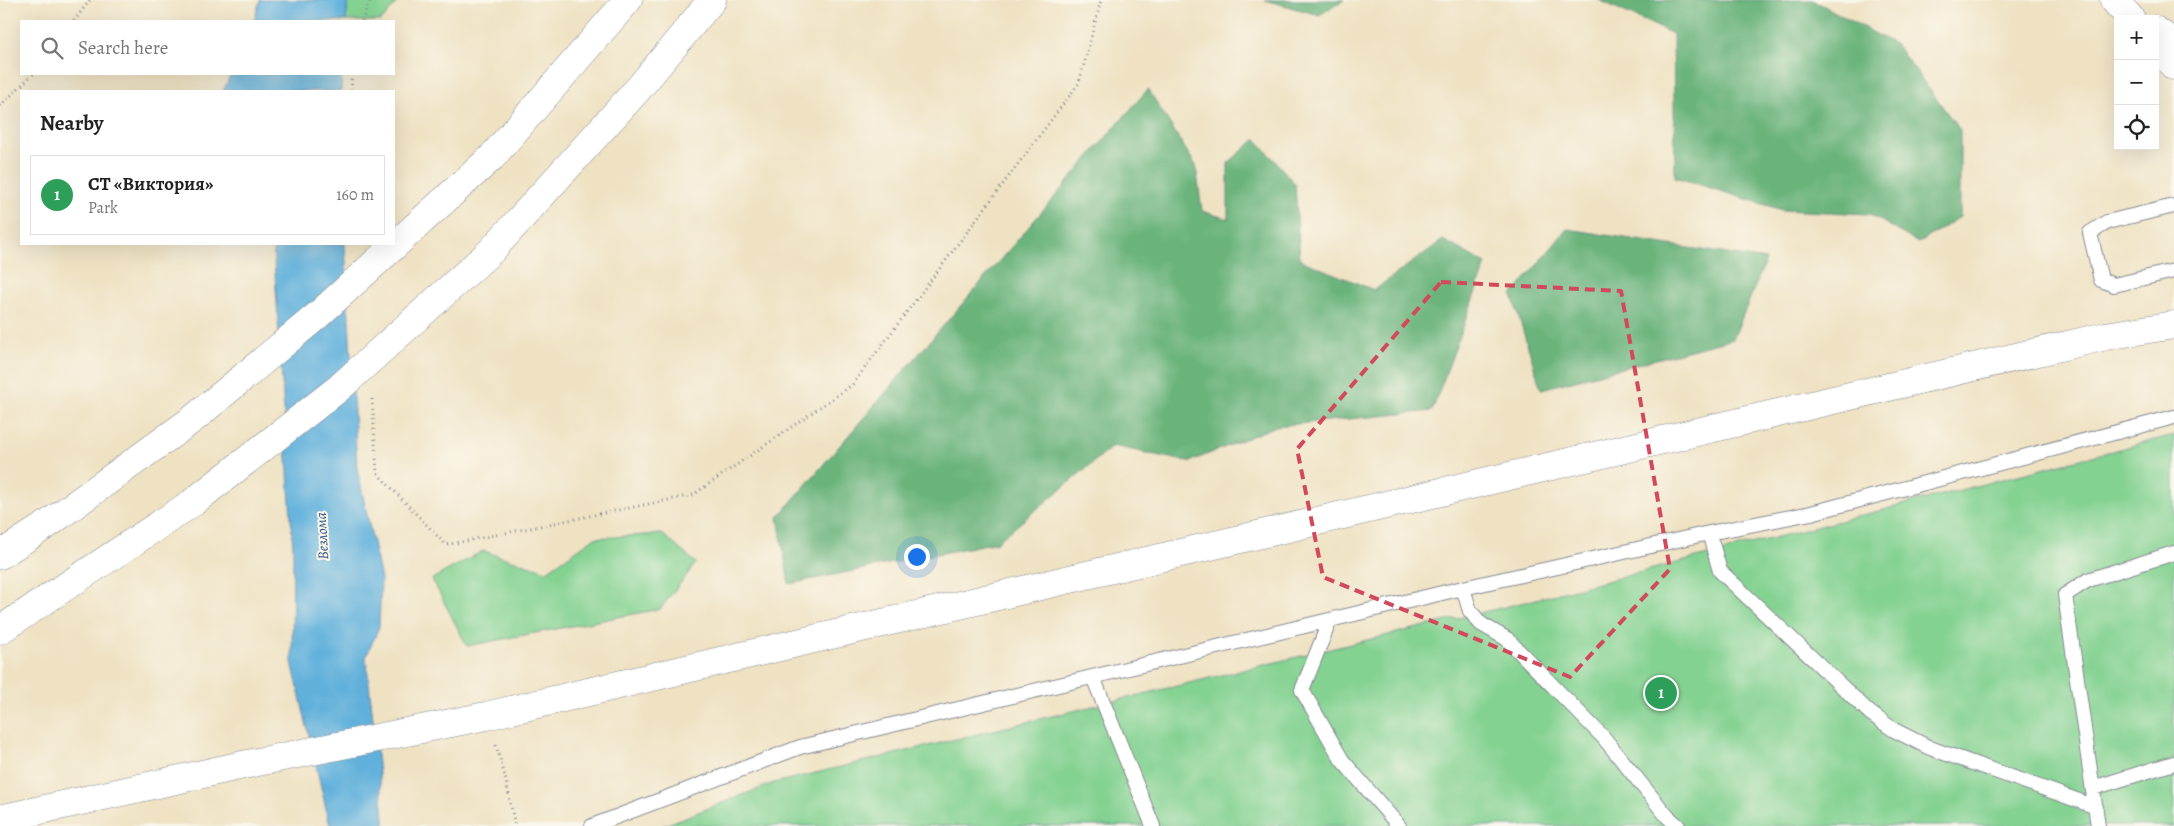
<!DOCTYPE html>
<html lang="en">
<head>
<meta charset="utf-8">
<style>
  body { margin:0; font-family:Alegreya,serif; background:#f2f2f2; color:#222 }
  .controls { position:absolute; right:15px; top:15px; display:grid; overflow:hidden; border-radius:0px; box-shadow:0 5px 20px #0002 }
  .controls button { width:45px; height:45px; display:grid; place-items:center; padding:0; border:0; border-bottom:1px solid #e0e0e0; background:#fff; color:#222; font:25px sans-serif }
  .you { position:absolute; left:916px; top:556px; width:18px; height:18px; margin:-12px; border:4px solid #fff; border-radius:50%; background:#1a73e8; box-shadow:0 0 0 8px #1a73e833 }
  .badge { display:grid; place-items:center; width:32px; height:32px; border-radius:50%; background:#b45309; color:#fff; font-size:16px; font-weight:700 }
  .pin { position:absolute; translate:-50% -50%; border:2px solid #fff; box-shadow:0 1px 5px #0006 }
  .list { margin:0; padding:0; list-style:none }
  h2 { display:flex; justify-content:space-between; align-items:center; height:65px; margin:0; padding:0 20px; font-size:21px }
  h2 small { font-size:16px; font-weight:400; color:#767676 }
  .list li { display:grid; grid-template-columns:32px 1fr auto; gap:15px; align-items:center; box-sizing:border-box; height:80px; margin:0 10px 10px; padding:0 10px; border:1px solid #e0e0e0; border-radius:0px }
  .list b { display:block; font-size:19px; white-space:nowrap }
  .list p { margin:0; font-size:16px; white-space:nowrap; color:#767676 }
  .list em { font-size:16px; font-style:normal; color:#767676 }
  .icon { flex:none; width:28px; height:28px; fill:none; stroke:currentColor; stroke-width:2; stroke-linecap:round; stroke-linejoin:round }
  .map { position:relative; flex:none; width:2174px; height:826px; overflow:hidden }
  .search { position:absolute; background:#fff; box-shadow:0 5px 20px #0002; left:20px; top:20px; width:375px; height:55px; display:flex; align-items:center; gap:12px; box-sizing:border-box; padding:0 18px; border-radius:0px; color:#767676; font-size:19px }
  .panel { position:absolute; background:#fff; box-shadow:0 5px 20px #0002; left:20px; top:90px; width:375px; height:155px; border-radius:0px }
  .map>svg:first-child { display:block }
</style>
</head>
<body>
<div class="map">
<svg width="2174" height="826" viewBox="0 0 2174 826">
  <rect width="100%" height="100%" fill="#fbf7ec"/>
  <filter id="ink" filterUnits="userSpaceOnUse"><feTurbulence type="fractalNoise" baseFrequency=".02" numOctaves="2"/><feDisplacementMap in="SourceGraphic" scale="10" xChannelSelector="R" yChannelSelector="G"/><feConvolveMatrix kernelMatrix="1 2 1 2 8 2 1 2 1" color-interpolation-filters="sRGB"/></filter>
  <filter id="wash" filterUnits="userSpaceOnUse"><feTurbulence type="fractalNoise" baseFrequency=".0096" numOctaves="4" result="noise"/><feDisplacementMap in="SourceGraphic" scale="20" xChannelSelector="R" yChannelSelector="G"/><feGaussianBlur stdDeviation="1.12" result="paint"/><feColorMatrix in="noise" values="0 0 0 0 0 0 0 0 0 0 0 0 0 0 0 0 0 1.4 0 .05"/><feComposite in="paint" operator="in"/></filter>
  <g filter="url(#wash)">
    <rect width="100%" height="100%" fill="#efe2c3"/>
    <path fill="#84d292" stroke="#508078" d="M348,0H399L381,21H346Z
      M2174,435V826H662L774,783L1521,603Z
      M662,534L696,563L660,609L467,646L432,579L483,551L547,571L594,538Z"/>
    <path fill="#6bb47c" stroke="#43726d" d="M1265,0H1344L1319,15Z
      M1599,0H1813L1896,45L1960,130V217L1918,243L1870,214L1782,210L1675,177L1673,34Z
      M1148,89L1196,166L1202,211L1228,219V163L1256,139L1295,184L1300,260L1374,290L1443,240L1486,264L1432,411L1276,426L1189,462L1113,446L997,542L789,584L778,517Z
      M1567,229L1766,260L1733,339L1541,389L1512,295Z"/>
    <path fill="#61b0db" stroke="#3e709c" d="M260,0H348L346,21H254Z
      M231,74H342L341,91H223Z
      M273,244H345L357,468L381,579L379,627L366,657L385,826H330L292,662L293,549Z"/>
  </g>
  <g filter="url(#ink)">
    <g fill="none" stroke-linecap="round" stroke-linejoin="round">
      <defs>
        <path id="service" d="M2174,206L2107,222L2090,233L2101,280L2114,285L2174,271
          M1709,533L1720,571L1870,713L1894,730L1930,748L2096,807
          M1463,588L1470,611L1481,624L1507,639L1604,738L1667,816L1678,826
          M1330,620L1302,690L1342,760L1399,826
          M1093,677L1153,826
          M2093,788L2174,763
          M592,826L800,747L1463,588L1709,533L1811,513L2174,417
          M2098,826L2065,595L2088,580L2174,553"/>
        <path id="tertiary" d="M2155,30L2174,43
          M0,819L243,765L486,716L2106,336L2174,325"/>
        <path id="secondary" d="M492,157L628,0
          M491,251L639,88L712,0
          M0,555L48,524L193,419
          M0,630L192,503"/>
        <path id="primary" d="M2114,0L2131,19
          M2155,46L2174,66"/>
      </defs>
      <use href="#service" stroke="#858890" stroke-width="16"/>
      <use href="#tertiary" stroke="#858890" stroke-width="29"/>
      <use href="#secondary" stroke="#858890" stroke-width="29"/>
      <use href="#primary" stroke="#858890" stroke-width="29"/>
      <path stroke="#858890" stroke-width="3" stroke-dasharray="1 4" stroke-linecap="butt" d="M74,21L90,0
        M362,21L370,0
        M351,74L352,91
        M0,106L33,74
        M372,399L377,473L446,545L693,495L852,385L1079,83L1101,0
        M496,745L505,776L515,826"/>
      <use href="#service" stroke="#fff" stroke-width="14"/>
      <use href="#tertiary" stroke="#fff" stroke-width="28"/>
      <use href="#secondary" stroke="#fff" stroke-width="28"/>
      <use href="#primary" stroke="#fff" stroke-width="28"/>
      <defs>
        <path id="secondary-bridge" d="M193,419L318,315L492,157
          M192,503L339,388L491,251"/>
      </defs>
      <use href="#secondary-bridge" stroke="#858890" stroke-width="29" stroke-linecap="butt"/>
      <use href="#secondary-bridge" stroke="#fff" stroke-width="28"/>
    </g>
  </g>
  <path fill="none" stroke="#d1495b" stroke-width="4" stroke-dasharray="10 6" stroke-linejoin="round" d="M1441,282L1621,291L1670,569L1570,677L1323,577L1297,449Z"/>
  <g text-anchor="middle" stroke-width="4" stroke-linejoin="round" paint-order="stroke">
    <g font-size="15" font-style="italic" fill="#305684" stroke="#fbf7ec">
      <text transform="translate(322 536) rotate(-93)" y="5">Везлома</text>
    </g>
  </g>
</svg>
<div class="controls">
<button>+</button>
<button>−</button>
<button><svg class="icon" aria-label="locate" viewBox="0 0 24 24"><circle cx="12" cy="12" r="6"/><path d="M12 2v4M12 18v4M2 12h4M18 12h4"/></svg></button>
</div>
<div class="you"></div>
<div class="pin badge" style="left:1661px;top:693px;background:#2e9e5b">1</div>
<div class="search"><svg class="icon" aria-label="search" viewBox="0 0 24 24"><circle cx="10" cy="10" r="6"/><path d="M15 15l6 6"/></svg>Search here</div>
<section class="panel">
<h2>Nearby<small></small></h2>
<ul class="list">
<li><span class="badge" style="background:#2e9e5b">1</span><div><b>СТ «Виктория»</b><p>Park</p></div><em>160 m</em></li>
</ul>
</section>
</div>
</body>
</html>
